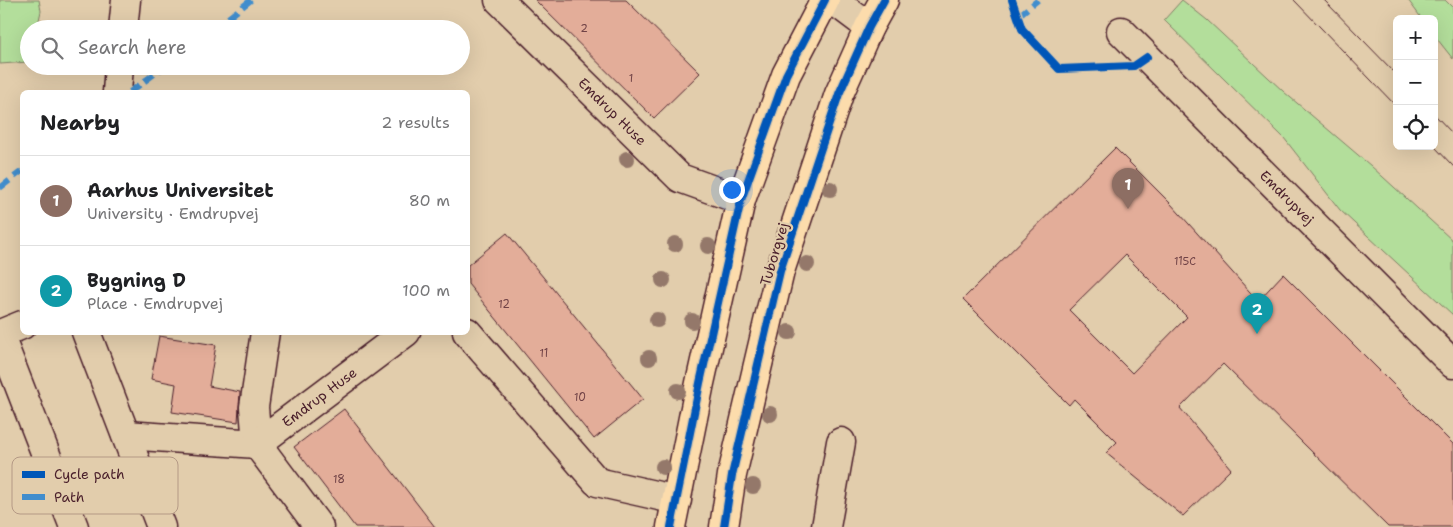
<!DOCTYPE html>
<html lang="en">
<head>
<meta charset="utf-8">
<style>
  body { margin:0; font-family:"Shantell Sans",sans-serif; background:#f6f6f6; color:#202124 }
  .controls { position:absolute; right:15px; top:15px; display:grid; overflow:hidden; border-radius:8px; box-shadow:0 5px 20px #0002 }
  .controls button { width:45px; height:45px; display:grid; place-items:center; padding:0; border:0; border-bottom:1px solid #e0e0e0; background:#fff; color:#202124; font:25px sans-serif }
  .you { position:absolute; left:731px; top:189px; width:18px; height:18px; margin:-12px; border:4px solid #fff; border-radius:50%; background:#1a73e8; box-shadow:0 0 0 8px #1a73e833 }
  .badge { display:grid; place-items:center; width:32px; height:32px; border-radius:50%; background:#0f766e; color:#fff; font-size:16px; font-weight:700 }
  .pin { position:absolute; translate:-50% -41px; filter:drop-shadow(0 1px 2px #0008) }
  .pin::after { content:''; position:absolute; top:26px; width:18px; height:15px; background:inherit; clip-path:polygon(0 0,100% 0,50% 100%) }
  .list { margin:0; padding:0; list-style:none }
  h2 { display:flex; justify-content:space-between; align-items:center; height:65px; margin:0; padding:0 20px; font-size:21px }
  h2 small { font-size:16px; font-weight:400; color:#757577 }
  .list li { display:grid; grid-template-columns:32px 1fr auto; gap:15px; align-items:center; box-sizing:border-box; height:90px; padding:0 20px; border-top:1px solid #e0e0e0 }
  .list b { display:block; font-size:19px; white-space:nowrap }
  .list p { margin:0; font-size:16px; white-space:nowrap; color:#757577 }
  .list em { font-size:16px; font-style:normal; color:#757577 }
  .icon { flex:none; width:28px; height:28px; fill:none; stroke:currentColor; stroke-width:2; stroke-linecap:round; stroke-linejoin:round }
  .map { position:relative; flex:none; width:1453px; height:527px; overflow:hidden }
  .search { position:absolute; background:#fff; box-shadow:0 5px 20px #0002; left:20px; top:20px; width:450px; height:55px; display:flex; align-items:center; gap:12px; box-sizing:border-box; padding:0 18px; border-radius:28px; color:#757577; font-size:19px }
  .panel { position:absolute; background:#fff; box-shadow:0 5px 20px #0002; left:20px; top:90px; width:450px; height:245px; border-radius:8px }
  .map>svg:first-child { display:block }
</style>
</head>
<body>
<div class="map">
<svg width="1453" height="527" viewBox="0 0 1453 527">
  <rect width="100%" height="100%" fill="#e2cdac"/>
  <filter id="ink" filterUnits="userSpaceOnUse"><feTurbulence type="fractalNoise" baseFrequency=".02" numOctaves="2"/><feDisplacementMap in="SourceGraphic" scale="10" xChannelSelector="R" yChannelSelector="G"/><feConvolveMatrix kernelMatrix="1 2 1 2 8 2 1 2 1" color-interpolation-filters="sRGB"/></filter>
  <g filter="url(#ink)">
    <path fill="#b3de9b" stroke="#7e7e63" d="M0,0H39L41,11L37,29H29V62L0,64Z
      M1182,0L1207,20L1284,92L1371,166L1453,241V315L1340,210L1284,138L1164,20Z
      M1408,0H1445L1453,8V59L1434,35V19H1422Z"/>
    <path fill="#e3ad99" stroke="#4a1f2b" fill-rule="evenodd" d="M535,0H626L700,73L654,118Z
      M1115,148L1171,204L1258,301L1283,274L1453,444V527H1388L1223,364L1180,408L1231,469L1183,516L1106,453L1117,442L1074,399L1069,405L963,299ZM1125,255L1187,317L1132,373L1069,310Z
      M507,233L643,399L594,439L468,284V265Z
      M159,336L216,345L209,386L240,392L238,422L172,412L176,384L151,379Z
      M344,409L435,527H355L294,447Z"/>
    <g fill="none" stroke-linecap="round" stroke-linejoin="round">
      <defs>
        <g id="minor">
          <path id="s1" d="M499,0L680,178L741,200"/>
          <path d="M833,0L869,27"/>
          <path d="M123,29L126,0"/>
          <path id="s2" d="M1121,31L1453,364"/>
          <path d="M117,92L119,66"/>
          <path d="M86,332L161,527"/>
          <path d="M265,332L254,407L257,444L319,527"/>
          <path d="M467,332L597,482L677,500"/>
          <path d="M0,334L22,325"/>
          <path d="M0,336L74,527"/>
          <path d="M126,435L257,444"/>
          <path id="s3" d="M257,444L406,332"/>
          <path d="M826,527L841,442"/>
        </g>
        <path id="major" d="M671,527L700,383L741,200L786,75L825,0
          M724,527L732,475L780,271L839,94L869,27L884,0"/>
      </defs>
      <use href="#minor" stroke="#4a1f2b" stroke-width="31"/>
      <use href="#major" stroke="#4a1f2b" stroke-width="31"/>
      <use href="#minor" stroke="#e2cdac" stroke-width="28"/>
      <use href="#major" stroke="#fcdcac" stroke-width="28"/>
      <path stroke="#4a1f2b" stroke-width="1" d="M1294,0L1397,107
        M1324,0L1397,75
        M1434,114L1453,134
        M1434,146L1453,166"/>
      <path stroke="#418dcd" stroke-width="6" stroke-dasharray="12 6" stroke-linecap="butt" d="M1018,16L1038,0
        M214,29L251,0
        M130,92L165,66
        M0,188L22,171"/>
      <defs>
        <path id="cycleway" d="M1012,0L1022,29L1059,69L1134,66L1147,57
          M671,527L700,383L741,200L786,75L825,0
          M724,527L732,475L780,271L839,94L869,27L884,0"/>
      </defs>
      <use href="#cycleway" stroke="#e2cdac" stroke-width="11"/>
      <use href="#cycleway" stroke="#0057b8" stroke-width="8"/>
    </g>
    <g fill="#94786b">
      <circle cx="627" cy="159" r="8"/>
      <circle cx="830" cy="189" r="8"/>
      <circle cx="675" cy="244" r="8"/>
      <circle cx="708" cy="246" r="8"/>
      <circle cx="807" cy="264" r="8"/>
      <circle cx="663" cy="280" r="8"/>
      <circle cx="657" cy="320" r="8"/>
      <circle cx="692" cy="321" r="8"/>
      <circle cx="789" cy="332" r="8"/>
      <circle cx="649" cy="358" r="8"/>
      <circle cx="678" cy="391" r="8"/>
      <circle cx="770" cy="414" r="8"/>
      <circle cx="663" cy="467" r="8"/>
      <circle cx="753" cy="486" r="8"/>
    </g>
  </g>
  <g text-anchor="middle" stroke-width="4.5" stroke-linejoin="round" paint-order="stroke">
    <g font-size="11" fill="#704246">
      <text x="584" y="32">2</text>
      <text x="631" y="82">1</text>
      <text x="1185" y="265">115C</text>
      <text x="504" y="308">12</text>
      <text x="544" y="357">11</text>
      <text x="580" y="401">10</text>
      <text x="339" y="483">18</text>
    </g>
    <g font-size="14" fill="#4a1f2b" stroke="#e2cdac">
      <text dy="5" stroke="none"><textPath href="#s1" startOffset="159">Emdrup Huse</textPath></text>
      <text dy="5" stroke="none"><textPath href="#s2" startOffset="235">Emdrupvej</textPath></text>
      <text transform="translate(774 254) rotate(-73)" y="5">Tuborgvej</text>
      <text dy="5" stroke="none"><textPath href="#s3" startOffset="78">Emdrup Huse</textPath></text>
    </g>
  </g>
  <rect x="12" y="457" width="166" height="57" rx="8" fill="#e2cdac" stroke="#b49985" stroke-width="1"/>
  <rect x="22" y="471" width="23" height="7" fill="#0057b8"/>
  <rect x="22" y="494" width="23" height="6" fill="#418dcd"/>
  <g font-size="14" fill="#4a1f2b">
    <text x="54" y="479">Cycle path</text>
    <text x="54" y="502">Path</text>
  </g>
</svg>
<div class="controls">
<button>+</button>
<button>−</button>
<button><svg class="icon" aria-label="locate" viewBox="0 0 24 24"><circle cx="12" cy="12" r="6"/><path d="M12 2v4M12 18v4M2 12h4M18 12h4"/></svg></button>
</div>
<div class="you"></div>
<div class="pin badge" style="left:1128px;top:209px;background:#8d6e63">1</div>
<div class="pin badge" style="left:1257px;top:334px;background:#0f9aa8">2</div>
<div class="search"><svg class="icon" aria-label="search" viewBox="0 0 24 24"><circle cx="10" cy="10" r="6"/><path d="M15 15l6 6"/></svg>Search here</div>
<section class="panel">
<h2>Nearby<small>2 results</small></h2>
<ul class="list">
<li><span class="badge" style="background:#8d6e63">1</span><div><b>Aarhus Universitet</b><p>University · Emdrupvej</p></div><em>80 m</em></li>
<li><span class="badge" style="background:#0f9aa8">2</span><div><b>Bygning D</b><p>Place · Emdrupvej</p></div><em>100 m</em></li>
</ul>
</section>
</div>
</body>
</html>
